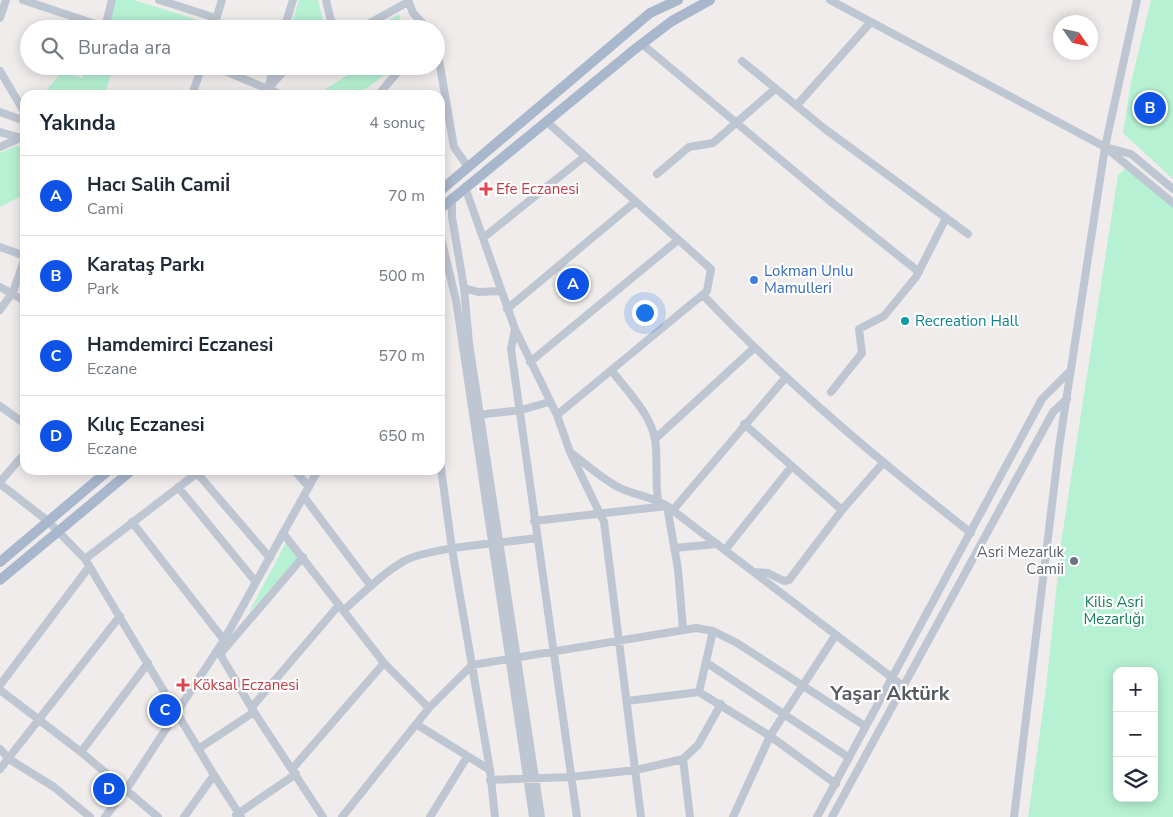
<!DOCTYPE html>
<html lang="tr">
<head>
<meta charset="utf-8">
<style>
  body { margin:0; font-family:"Nunito Sans",sans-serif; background:#f2f2f3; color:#1f2937 }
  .controls { position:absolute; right:15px; bottom:15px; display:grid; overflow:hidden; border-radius:10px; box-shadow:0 2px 12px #0003 }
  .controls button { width:45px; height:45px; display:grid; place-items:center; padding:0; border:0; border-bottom:1px solid #e0e1e3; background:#fff; color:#1f2937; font:25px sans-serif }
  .compass { position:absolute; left:1053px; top:15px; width:45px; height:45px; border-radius:50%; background:#fff; box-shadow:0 2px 12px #0003; rotate:124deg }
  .you { position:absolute; left:644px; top:312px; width:18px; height:18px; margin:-12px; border:4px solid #fff; border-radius:50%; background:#1a73e8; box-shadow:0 0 0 8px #1a73e833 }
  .badge { display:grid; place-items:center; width:32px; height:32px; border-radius:50%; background:#0e53e6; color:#fff; font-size:16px; font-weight:700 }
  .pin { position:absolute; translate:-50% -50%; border:2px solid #fff; box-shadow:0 1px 5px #0006 }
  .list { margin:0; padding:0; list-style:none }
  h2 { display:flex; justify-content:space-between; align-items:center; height:65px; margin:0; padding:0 20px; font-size:21px }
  h2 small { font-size:16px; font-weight:400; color:#747a83 }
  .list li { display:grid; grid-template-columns:32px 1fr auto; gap:15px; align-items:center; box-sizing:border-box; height:80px; padding:0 20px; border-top:1px solid #e0e1e3 }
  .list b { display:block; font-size:19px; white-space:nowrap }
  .list p { margin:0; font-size:16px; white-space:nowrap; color:#747a83 }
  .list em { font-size:16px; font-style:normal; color:#747a83 }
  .icon { flex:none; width:28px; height:28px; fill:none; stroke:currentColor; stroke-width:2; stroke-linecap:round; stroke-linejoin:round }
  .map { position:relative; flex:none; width:1173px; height:817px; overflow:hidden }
  .search { position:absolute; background:#fff; box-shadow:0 2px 12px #0003; left:20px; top:20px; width:425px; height:55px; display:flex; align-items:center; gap:12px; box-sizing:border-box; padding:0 18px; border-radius:28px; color:#747a83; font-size:19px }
  .panel { position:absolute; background:#fff; box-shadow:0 2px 12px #0003; left:20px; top:90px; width:425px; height:385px; border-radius:15px }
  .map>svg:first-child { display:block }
</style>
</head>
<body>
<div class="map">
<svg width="1173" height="817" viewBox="0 0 1173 817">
  <rect width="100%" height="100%" fill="#efeceb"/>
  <path fill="#b6f1d3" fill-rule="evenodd" d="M116,0H134L198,20L202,25L201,29H124L109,24Z
    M299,0H318L325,29H290Z
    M1151,0H1173V179L1123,133L1131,83Z
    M399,14L404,29H374Z
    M86,66H114L106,89L125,95H42L62,72L82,78Z
    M348,66H392L393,67C361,96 359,95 316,95L351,73Z
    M16,146L25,148V199L19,197L0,207V153Z
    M1130,164L1173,201V817H1028L1046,689L1061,543L1118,175ZM1117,671H1154V798H1117Z
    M287,541L300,556L248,614Z"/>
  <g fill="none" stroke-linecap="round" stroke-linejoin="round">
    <path stroke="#bec6d2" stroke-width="8" d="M23,0L110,29
      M159,0L216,18
      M326,0L333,29
      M408,0L413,13L428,29
      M830,0L1105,147L1173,203
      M0,18L6,0
      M105,27L112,0
      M213,29L222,0
      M284,29L293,0
      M359,29L408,2
      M436,43L454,147L468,167
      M642,44L830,201L919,272
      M742,61L825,129L968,234
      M213,66L282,95
      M0,71L25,113
      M269,86L273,66
      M269,88L282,73L293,66
      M192,95L202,66
      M378,95L403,66
      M797,105L870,23
      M0,112L25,121
      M546,121L711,269L707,291L557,415
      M0,132L25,139
      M0,147L20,138
      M1109,148L1131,154L1173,189
      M657,174L689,147L713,143L775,89
      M465,187L515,329L557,415L570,452L604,522L641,817
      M452,198V217L464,288L469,343L541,817
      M440,234L456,300L533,817
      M483,238L584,157
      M0,247L25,256
      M0,287L25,301
      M464,288L478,292L501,291
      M703,295C785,382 877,459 971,533
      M507,309L635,202
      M0,310L13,292L25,258
      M515,329L511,349L577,817
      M530,362L678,240
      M612,371C627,391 650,413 655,439C658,456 655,480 658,500
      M831,392L862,353L859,329L884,316L916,277L946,218
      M0,406L25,424
      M477,415L521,410L549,402
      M744,424L842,510
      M655,439L753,349
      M571,453C586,464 600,477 616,486C632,495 651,496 667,506L903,686
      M440,461L452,549L490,770L495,817
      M294,470L309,487
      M197,473L270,558
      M0,482L25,453
      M0,484L48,521L85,559L214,775L241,817
      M178,487L255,581
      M304,497L371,586
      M673,510L786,377
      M534,521L667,506L678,569L683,629
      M132,522L224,640L220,654L254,712L323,817
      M283,533L384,663L429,708
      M674,548L717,544
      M725,550L792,466
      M85,559L201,470
      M754,572L768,573L784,581L789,580L842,510L883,463
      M344,610C363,593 382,574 404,561C430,547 504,543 536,538
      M222,652L303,557
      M707,663L848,757
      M0,685L89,567
      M0,690L81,752L158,817
      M699,692L713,631
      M627,701L699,692L770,736L836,784
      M252,707L339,605
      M416,724L490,770
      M0,749L9,759L54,787L90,817
      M198,749L254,712
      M81,752L148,663
      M683,759L690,817
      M293,768L384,663
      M0,769L120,616
      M490,780L571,777L636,770L683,759L698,745L721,704
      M236,815L296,774
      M105,817L126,790L224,640L318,470
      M184,817L214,775
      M342,817L429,708L472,665L696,628L713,631L737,643L865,726
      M430,817L467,757
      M733,817L770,736L835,636
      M817,817L1042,399L1071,370
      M832,817L1053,412L1067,399
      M1014,817L1059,447L1105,147L1137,0"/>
    <path stroke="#a9b7cd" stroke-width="10" d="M440,191L650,13L678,0
      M440,209L635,49L672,21L710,0
      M0,562L109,470
      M0,580L132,470"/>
  </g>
  <g fill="#e0444e" stroke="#fff" stroke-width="2">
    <path d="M483.5 181.5h5v5h5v5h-5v5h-5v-5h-5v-5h5z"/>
    <path d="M180.5 677.5h5v5h5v5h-5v5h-5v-5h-5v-5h5z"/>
  </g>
  <circle fill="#3f7fe0" stroke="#fff" stroke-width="2" cx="754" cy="280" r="5"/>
  <circle fill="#0f9aa8" stroke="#fff" stroke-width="2" cx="905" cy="321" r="5"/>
  <circle fill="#6b7280" stroke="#fff" stroke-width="2" cx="1074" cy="561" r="5"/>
  <g text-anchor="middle" stroke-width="4.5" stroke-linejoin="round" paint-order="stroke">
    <g font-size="15" fill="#be3a42" stroke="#fff" text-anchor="start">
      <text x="496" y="194">Efe Eczanesi</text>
      <text x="193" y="690">Köksal Eczanesi</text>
    </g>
    <g font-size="15" fill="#366cbe" stroke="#fff" text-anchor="start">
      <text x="764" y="276">Lokman Unlu<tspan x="764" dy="17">Mamulleri</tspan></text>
    </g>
    <g font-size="15" fill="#0d838f" stroke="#fff" text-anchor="start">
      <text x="915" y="326">Recreation Hall</text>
    </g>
    <g font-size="15" fill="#5b616d" stroke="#fff" text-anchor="end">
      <text x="1064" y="557">Asri Mezarlık<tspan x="1064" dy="17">Camii</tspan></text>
    </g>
    <g font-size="15" fill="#117e55" stroke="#fff">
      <text x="1114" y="607">Kilis Asri<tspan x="1114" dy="17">Mezarlığı</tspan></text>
    </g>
    <g font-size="20" font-weight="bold" fill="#585b61" stroke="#fff">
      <text x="890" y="700">Yaşar Aktürk</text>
    </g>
  </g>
</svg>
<div class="controls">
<button>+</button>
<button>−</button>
<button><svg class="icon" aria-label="layers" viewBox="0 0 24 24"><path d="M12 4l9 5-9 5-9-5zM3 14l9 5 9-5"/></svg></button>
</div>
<svg class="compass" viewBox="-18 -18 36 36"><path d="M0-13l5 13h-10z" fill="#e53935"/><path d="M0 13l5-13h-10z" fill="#747a83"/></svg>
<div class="you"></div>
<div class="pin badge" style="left:573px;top:284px">A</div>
<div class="pin badge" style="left:1150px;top:108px">B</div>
<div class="pin badge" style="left:165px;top:710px">C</div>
<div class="pin badge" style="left:109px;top:789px">D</div>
<div class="search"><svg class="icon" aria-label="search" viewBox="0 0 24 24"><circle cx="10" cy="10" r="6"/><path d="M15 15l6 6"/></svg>Burada ara</div>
<section class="panel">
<h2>Yakında<small>4 sonuç</small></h2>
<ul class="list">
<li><span class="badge">A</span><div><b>Hacı Salih Camiİ</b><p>Cami</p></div><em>70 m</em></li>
<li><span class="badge">B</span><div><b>Karataş Parkı</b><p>Park</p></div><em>500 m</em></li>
<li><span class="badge">C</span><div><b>Hamdemirci Eczanesi</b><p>Eczane</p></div><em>570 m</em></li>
<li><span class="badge">D</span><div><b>Kılıç Eczanesi</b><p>Eczane</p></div><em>650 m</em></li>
</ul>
</section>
</div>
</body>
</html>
